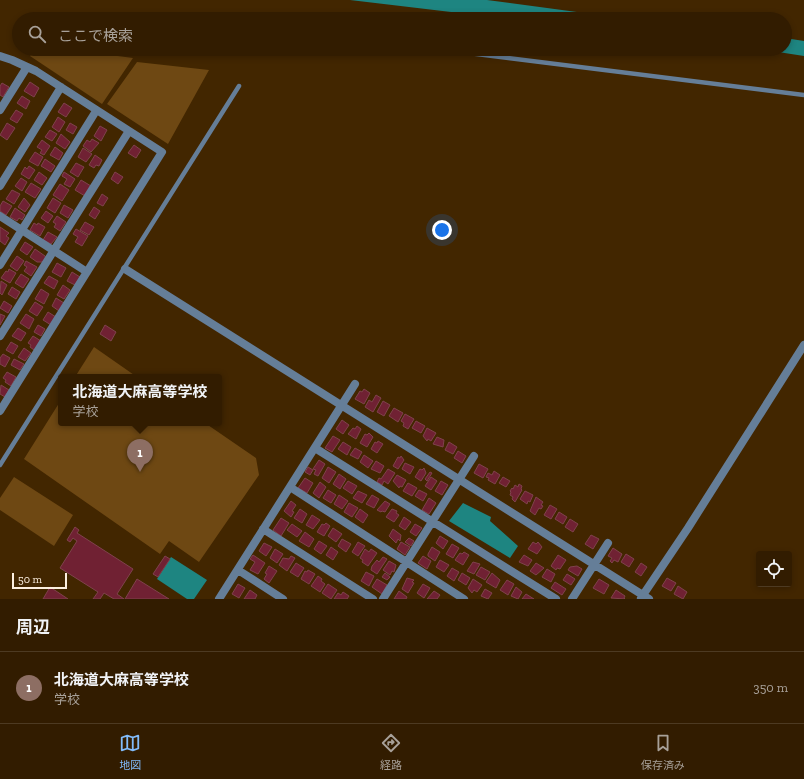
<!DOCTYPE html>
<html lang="ja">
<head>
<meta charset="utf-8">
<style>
  body { margin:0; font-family:"Zilla Slab","Noto Sans JP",serif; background:#3a250a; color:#f1f3f6 }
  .controls { position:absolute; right:12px; bottom:12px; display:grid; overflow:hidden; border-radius:4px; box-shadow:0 2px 6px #0003 }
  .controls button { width:36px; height:36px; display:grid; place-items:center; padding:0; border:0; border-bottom:1px solid #4d3a22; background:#321c00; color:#f1f3f6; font:20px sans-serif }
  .scale { position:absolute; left:12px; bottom:10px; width:55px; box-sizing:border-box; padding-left:4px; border:2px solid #fcefe0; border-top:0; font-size:11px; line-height:14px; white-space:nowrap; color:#fcefe0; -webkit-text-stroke:3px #422600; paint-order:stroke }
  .you { position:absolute; left:442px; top:230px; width:14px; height:14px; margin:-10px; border:3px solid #fff; border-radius:50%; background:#1a73e8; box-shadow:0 0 0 6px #1a73e833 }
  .badge { display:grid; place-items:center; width:26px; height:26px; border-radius:50%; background:#82bcfa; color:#fff; font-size:13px; font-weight:700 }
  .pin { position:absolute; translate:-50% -33px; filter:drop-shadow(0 1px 2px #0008) }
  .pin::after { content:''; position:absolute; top:21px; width:14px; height:12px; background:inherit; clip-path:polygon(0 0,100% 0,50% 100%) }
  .popup { position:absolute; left:58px; top:374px; width:164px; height:52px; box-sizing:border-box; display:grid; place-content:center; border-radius:4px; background:#321c00; filter:drop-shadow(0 1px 3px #0005); font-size:13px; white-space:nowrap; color:#a8a199 }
  .popup b { font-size:15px; color:#f1f3f6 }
  .popup::after { content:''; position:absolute; left:50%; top:100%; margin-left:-8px; border:8px solid transparent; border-top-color:#321c00 }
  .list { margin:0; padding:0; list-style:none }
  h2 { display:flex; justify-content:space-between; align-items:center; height:52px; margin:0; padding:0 16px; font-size:17px }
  h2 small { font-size:13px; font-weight:400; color:#a8a199 }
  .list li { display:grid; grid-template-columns:26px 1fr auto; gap:12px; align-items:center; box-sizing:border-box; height:72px; padding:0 16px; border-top:1px solid #4d3a22 }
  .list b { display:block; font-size:15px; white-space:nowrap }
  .list p { margin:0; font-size:13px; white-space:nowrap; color:#a8a199 }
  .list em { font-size:13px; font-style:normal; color:#a8a199 }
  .icon { flex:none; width:22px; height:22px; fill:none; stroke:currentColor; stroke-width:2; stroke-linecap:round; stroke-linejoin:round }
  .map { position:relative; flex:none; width:804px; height:599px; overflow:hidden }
  .search { position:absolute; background:#321c00; box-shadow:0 2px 6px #0003; left:12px; right:12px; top:12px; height:44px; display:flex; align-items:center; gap:10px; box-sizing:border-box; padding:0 14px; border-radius:22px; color:#a8a199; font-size:15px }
  .sheet { height:124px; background:#321c00 }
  nav { display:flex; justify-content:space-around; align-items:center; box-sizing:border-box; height:56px; border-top:1px solid #4d3a22; background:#321c00; font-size:11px; color:#a8a199 }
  nav a { display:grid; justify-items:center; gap:2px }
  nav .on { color:#82bcfa }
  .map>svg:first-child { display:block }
</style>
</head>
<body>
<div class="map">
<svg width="804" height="599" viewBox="0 0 804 599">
  <rect width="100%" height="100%" fill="#422600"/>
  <path fill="#6e4813" d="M34,49H64L133,58L102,104L30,56Z
    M137,62L209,70L168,144L107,104Z
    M94,347L137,377H75Z
    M61,400V423H205L256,458L259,475L199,562L169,541L160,554L24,459Z
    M14,477L73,515L54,546L0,510V498Z"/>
  <path fill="#1e8581" d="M350,0H487L629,19H510Z
    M785,38L804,41V56L759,49H785Z
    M463,503L491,517L490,521L518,546L510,558L449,521Z
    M171,557L207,580L194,599H187L157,579Z"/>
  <path fill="#702133" stroke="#7f424c" d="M30,82L39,88L34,97L24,91Z
    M2,83L9,87L3,97L0,95V86Z
    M22,96L30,101L26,109L17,103Z
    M64,103L72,108L66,117L58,112Z
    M16,110L23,114L17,123L10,119Z
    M58,117L65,122L59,132L52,127Z
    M7,123L15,128L7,140L0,135Z
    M70,123L77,127L73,134L66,130Z
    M100,126L107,130L101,141L94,136Z
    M50,130L57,134L52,141L45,137Z
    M61,134L70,142L65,149L56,143Z
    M92,139L99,143L91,152L83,146L87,140L90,142Z
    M42,140L50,146L44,155L40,153L42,150L37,147Z
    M134,145L141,150L136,158L128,153Z
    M55,147L63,153L59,160L50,155Z
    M83,148L92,154L86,162L78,157Z
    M35,152L43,157L38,166L29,161Z
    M95,155L102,160L99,166L96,165L94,168L89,165Z
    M45,159L55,166L51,172L41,166Z
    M76,163L84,167L78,177L70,172Z
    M29,166L35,170L29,179L21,174L25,167L27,169Z
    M39,172L47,178L42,185L34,180Z
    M64,172L75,179L70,187L64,184L67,179L62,176Z
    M115,172L123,177L118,184L111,179Z
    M21,178L27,182L22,191L15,186Z
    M81,180L91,186L85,196L75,190Z
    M31,183L41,189L35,198L25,192Z
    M60,184L69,190L62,201L53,195Z
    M12,190L20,194L14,204L6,199Z
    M102,194L108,198L103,206L97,203Z
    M24,198L30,205L25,212L18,207Z
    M53,198L61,203L55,213L47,208Z
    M3,201L12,206L6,215L0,211V206Z
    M64,205L73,210L68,218L60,213Z
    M94,207L100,211L95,219L89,215Z
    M15,208L25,215L22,220L19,218L17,221L10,217Z
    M46,211L53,216L48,223L41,218Z
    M57,216L66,222L60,231L54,227L56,224L53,222Z
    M85,222L94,227L89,235L80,230Z
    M34,223L37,225L38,223L45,227L40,236L30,230Z
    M0,227L9,233L6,236L9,238L5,245L0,241Z
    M76,229L88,236L82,246L75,242L78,237L73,234Z
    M48,232L57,237L51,244L43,240Z
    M25,242L33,247L27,255L20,250Z
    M35,249L45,256L46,258L44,262H37L30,257Z
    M17,256L24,261L17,271L10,266Z
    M26,261L37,267L31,276L24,271L27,267L24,265Z
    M57,263L66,268L61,277L52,272Z
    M9,269L16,273L10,283L1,278L6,271L8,272Z
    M72,272L80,277L75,285L67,281Z
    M21,274L29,279L23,288L15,283Z
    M49,276L58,281L54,289L44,283Z
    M1,281L7,285L2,295L0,293Z
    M63,285L70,290L64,299L57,295Z
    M12,287L20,292L16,299L8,294Z
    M41,289L49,294L44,304L35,299Z
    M56,298L64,303L59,311L52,306Z
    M4,301L12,306L8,313L0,308Z
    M35,302L43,307L37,316L29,311Z
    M48,312L56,317L51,325L43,320Z
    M0,314L5,316L0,325Z
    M26,314L34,319L29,329L20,323Z
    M38,325L45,329L41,336L34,332Z
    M105,325L116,332L111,341L100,334Z
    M18,328L26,333L21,341L12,336Z
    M33,336L41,341L34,350L30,347L31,345L28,343Z
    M11,342L18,346L13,354L6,350Z
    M24,348L31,353L25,361L18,357Z
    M3,354L10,358L5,367L0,364V358Z
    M14,359L24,364L20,370L11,365Z
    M7,372L16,377L11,386L5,382L6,380L3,378Z
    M1,385L9,390L5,397L0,394Z
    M364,389L370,393L364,404L355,399L360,391L362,392Z
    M376,395L381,398L373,412L365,407L369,400L372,402Z
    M383,401L390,405L384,416L377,412Z
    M394,408L403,413L398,422L389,416Z
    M405,414L414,419L408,429L403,426L404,423L401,421Z
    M342,420L349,425L343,434L336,429Z
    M416,421L425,426L421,433L412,428Z
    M357,426L361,429L356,439L348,434L353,428L355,429Z
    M427,428L436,433L431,441L428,439L427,441L423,436Z
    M369,433L373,437L367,447L360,443L365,434L367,435Z
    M333,436L340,440L332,452L325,448Z
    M437,437L444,440L443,447L433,444Z
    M378,441L383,444L377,453L371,449L375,442L377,443Z
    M343,442L351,447L347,455L338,449Z
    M449,442L457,447L453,454L445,450Z
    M355,448L362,452L358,459L350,455Z
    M458,451L466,456L462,463L454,458Z
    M364,455L373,461L368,468L360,462Z
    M401,456L404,460L398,469L393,466L398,457L400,458Z
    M319,460L325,464L318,476L314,474L316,470L313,469Z
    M376,461L384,466L380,473L371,469Z
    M405,463L414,467L410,474L402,469Z
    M479,464L488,469L483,478L474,473Z
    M308,467L313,470L310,475L305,472Z
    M328,467L336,472L329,483L322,478Z
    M424,468L426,473L421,481L415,477L420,469L422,470Z
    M388,469L395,473L388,484L384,481L382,485L377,482L379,478L381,479Z
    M494,471L500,475L495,484L488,480L489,478L486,477L488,473L492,475Z
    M430,472L432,473L427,481L425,479Z
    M339,474L346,479L340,489L333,484Z
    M397,475L406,480L402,487L400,486L399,488L393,481Z
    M431,477L437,481L431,490L425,486Z
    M503,477L510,481L506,487L499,483Z
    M305,478L313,483L307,493L298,488Z
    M348,481L357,486L352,494L343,488Z
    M441,481L448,485L442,495L435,491Z
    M320,482L326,487L319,498L313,493Z
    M408,483L417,488L412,496L403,491Z
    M519,484L522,486L521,489L522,490L515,502L512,499L513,497L510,495L511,492L510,491L512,488L513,489L515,485L518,487Z
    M328,490L336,495L331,503L323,498Z
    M419,490L427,494L423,501L415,496Z
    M358,491L367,495L362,503L353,498Z
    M525,491L533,495L530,502L528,501L527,504L520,499Z
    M339,495L348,501L342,509L334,504Z
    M372,495L379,499L374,508L366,504Z
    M536,497L543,502L541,505L543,506L541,509L539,508L535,515L530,511Z
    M429,498L436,503L429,514L422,510Z
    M291,501L296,505L292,511L294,512L291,517L284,511Z
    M385,501L390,504L385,512L382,511L381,512L377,510Z
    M349,503L358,508L352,517L344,512Z
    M550,505L557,509L551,519L544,515Z
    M300,509L307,514L302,523L294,518Z
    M360,509L368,515L363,523L355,517Z
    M392,509L397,511L396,513L399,515L394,522L386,517Z
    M559,512L567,517L563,524L555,519Z
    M312,515L320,520L313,529L306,525Z
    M404,517L411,522L405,530L399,526Z
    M281,518L289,523L281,536L273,530Z
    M570,519L578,524L573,532L565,527Z
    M326,523L330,526L324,536L317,532L322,524L324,525Z
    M292,524L302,531L297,537L287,530Z
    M415,524L422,528L416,536L410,532Z
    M75,527L79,530L77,533L133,569L117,594L124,599H114L104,593L100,599H93L98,592L60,568L77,541L73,538L70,542L67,540Z
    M333,528L342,534L336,542L328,536Z
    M393,529L401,535L400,541L398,539L396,543L389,536Z
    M305,532L314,539L309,547L299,541Z
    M591,535L599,539L593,549L585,544Z
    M440,536L448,541L443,549L436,543Z
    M409,538L414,541L411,546L405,542Z
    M342,539L351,544L346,552L338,546Z
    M319,541L327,546L321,554L314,549Z
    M358,542L365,546L358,556L352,552Z
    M401,542L410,547L405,555L397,549Z
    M533,542L536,544L538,542L542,547L537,554L528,549Z
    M264,543L272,547L266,556L259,551Z
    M452,544L459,548L453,558L446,554Z
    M331,547L338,552L333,560L326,555Z
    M432,547L440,552L435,561L428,556V554Z
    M613,548L622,554L618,562L614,560L612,563L610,561L612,558L608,556Z
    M275,549L283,554L277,563L270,558Z
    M365,549L369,552L371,549L377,553L368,566L362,562L363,560L360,558Z
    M464,552L469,555L463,565L455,560L460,553L462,554Z
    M626,554L634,559L629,567L621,562Z
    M253,555L265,563L258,574L250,570L255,562L250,559Z
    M524,555L532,560L528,566L519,562Z
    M558,555L566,560L560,569L557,568L556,570L551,566Z
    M165,556L170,559L158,577L153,574Z
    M291,556L295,558L287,571L279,565L283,558L289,559Z
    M423,556L431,561L427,569L418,563Z
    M383,557L387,559L377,574L371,570L372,566L377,560L379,562Z
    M440,560L449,565L444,572L436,567Z
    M389,561L396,565L394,572L392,571L390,575L383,570Z
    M473,562L480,564L474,574L467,571Z
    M296,563L304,568L298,577L290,572Z
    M536,563L544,568L536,575L530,571Z
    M641,563L647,567L641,576L635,572Z
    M269,566L277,571L269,583L264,579L267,574L265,573Z
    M577,566L582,569L578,576L568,570L570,567Z
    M481,567L490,572L485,580L476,575Z
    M452,568L459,572L454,581L447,576Z
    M547,569L555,574L551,582L542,577Z
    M308,570L315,574L309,584L301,579L305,571L307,572Z
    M366,572L374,576L369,586L361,581Z
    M385,573L390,577L387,580L382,577Z
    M462,573L470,578L466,585L458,580Z
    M492,573L500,580L496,588L486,582Z
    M567,574L575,579L571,585L563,580Z
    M318,576L322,579L321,581L325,584L320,592L311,586Z
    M407,578L414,580L412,582L414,583L408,593L402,589Z
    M667,578L676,583L671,591L662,586Z
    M137,579L169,599H125Z
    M377,579L387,585L382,594L372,587Z
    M473,579L482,585L477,592L474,590L472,593L468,588Z
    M599,579L609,585L604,594L593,588Z
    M507,580L514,584L508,595L500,590Z
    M555,582L566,589L562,595L551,588Z
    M238,584L245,588L239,598L232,594Z
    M328,584L337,590L331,599L322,593Z
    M423,584L430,588L424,598L417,593Z
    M678,586L687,592L683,599L674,594Z
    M50,587L68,599H43Z
    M516,587L522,592L518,599L511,596Z
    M485,589L492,593L488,599L481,596Z
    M250,590L257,595L255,599H244Z
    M616,590L625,596L624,598L625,599L611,598Z
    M399,591L407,597L406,599H394Z
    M434,591L440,595L437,599H427Z
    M343,592L349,596L347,599H334L338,593L341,595Z
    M526,594L534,599H522Z"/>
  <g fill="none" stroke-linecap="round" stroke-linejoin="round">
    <path stroke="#657e98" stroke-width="4.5" d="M437,49L804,95
      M0,465L239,86"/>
    <path stroke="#657e98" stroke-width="8" d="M0,56L12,60L36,71L162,152L0,411
      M0,110L27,67
      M0,186L61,87
      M0,216L87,272
      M0,265L96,111
      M125,269L649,599
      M0,336L129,131
      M315,448L556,599
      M290,487L464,599
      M263,529L373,599
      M238,570L283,599
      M641,598L688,528L804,345
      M219,599L355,384
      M383,599L474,456
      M572,599L608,543"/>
  </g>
</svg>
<div class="controls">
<button><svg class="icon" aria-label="locate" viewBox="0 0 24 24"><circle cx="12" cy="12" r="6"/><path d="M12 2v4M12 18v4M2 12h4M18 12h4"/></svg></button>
</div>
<div class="scale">50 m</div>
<div class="you"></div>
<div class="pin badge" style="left:140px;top:472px;background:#8d6e63">1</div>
<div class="popup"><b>北海道大麻高等学校</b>学校</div>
<div class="search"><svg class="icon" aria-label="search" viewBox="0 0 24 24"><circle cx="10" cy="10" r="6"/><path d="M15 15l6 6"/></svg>ここで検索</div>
</div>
<section class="sheet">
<h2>周辺<small></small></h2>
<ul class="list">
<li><span class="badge" style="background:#8d6e63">1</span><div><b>北海道大麻高等学校</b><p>学校</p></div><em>350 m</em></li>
</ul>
</section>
<nav>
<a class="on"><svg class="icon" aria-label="map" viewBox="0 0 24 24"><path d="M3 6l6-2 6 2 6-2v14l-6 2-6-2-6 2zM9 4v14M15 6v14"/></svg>地図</a>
<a><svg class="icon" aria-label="directions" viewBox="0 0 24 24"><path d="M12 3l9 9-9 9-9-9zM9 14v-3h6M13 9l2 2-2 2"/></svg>経路</a>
<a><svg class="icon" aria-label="saved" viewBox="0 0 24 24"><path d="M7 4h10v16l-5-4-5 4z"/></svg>保存済み</a>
</nav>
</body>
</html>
